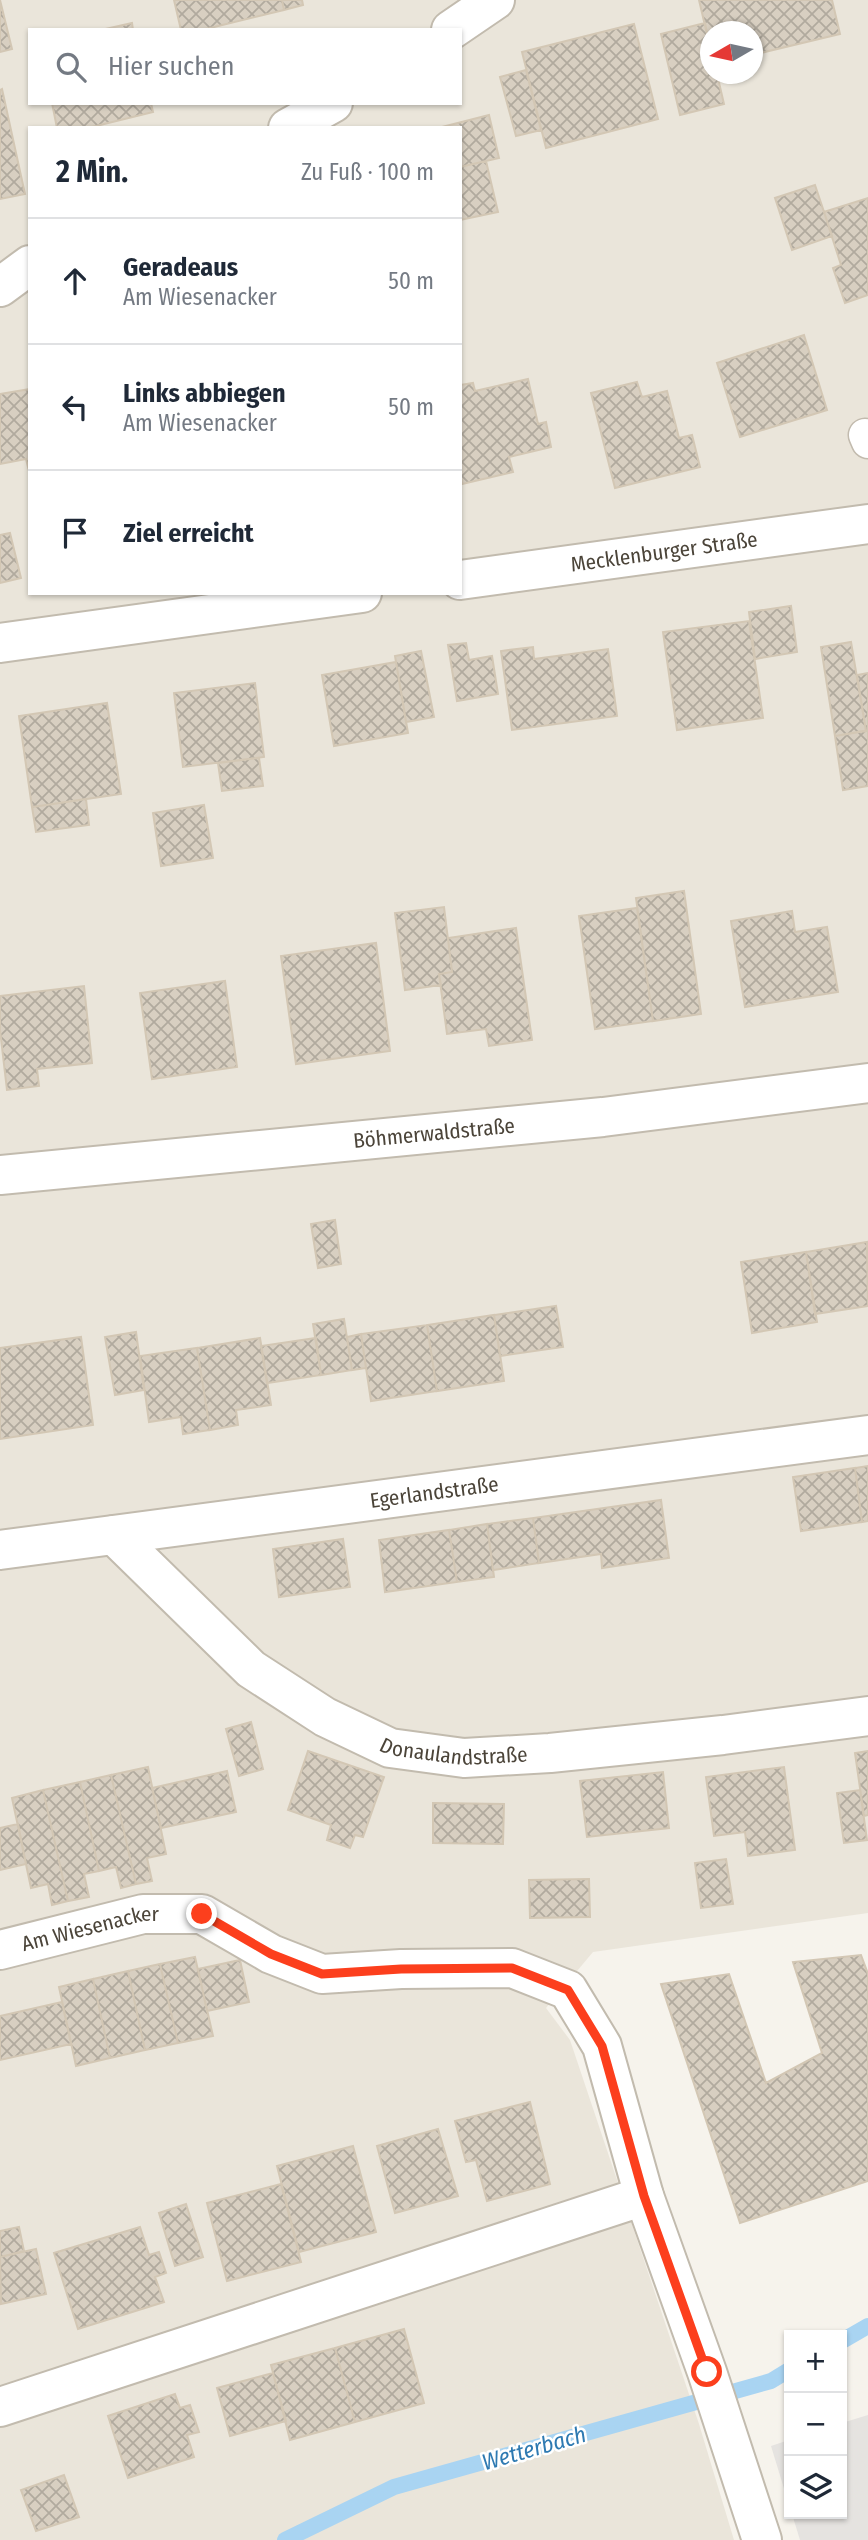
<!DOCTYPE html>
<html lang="de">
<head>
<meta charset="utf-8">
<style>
  body { margin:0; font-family:"Fira Sans Condensed",sans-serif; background:#f6f6f7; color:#1f2937 }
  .controls { position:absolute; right:21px; bottom:21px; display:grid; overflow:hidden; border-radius:0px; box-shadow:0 2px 5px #0004 }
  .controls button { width:63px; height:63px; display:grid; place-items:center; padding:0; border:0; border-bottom:2px solid #e0e1e3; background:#fff; color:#1f2937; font:35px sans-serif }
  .compass { position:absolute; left:700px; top:21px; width:63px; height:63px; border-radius:50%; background:#fff; box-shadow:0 2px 5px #0004; rotate:261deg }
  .stop { position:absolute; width:21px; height:21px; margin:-16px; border:5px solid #fc3f1d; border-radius:50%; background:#fff }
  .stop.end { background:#fc3f1d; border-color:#fff; box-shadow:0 2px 7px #0008 }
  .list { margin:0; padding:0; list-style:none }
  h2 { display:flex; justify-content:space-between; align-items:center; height:91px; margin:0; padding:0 28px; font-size:30px }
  h2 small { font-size:23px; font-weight:400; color:#747a83 }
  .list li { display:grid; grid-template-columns:46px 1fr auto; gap:21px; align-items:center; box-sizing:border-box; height:126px; padding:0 28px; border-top:2px solid #e0e1e3 }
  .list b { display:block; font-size:26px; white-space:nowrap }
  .list p { margin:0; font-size:23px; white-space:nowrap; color:#747a83 }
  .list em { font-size:23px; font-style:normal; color:#747a83 }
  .icon { flex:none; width:38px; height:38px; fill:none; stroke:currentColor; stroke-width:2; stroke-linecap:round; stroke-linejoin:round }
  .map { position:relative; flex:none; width:868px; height:2540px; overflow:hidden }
  .search { position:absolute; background:#fff; box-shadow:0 2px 5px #0004; left:28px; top:28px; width:434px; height:77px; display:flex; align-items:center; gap:18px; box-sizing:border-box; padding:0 24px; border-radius:0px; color:#747a83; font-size:26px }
  .panel { position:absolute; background:#fff; box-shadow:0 2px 5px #0004; left:28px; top:126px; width:434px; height:469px; border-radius:0px }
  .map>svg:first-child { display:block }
</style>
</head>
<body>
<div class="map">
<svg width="868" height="2540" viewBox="0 0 868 2540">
  <defs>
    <pattern id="building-cross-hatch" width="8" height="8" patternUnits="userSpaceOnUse" patternTransform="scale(1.75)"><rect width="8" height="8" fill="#d8cfc1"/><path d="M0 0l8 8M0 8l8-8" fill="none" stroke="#b1aa9e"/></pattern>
  </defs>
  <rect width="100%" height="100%" fill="#f6f3ec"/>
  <path fill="#eae5da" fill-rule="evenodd" d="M0,0H868V1913L593,1952L546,2008L570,2040L699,2424L734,2540H0ZM30,30H460V103H30ZM710,32H752V74H710ZM30,128H460V593H30Z"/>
  <path fill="#e5e3e0" d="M868,2415V2540H800L792,2514H842V2423Z
    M789,2440V2505L771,2446Z"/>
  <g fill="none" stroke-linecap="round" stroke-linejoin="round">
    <path stroke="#a9d4f2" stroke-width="16" d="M842,2341L868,2326
      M285,2540L394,2487L771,2381L789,2370"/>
  </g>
  <path fill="url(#building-cross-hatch)" stroke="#d3c7b4" stroke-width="2" d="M0,0L12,49L0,52Z
    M174,0H282L284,10L202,30H181Z
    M282,0H302L303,5L284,10Z
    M699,0H832L840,34L752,55V32H710V47Z
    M132,23L133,30H101Z
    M705,23L710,47V74H717L724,104L680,115L661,34Z
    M634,24L658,119L546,148L522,52Z
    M526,70L541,130L516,136L500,77Z
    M2,89L25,194L0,199V90Z
    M52,103H151L153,112L88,128H57Z
    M489,115L499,158L460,167V128L442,127Z
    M486,161L498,212L460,220V167Z
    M815,185L832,236L792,250L775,198Z
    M868,198V295L845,303L833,268L841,265L824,212Z
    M804,335L827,410L740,437L717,363Z
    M528,379L538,424L546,422L551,447L509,457L513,472L462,484L460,474V385L473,383L475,391Z
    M637,382L642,397L667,391L679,438L692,435L700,467L615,488L591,393Z
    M30,389V475L26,459L0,464V394Z
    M10,533L21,578L0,583V535Z
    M791,606L797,652L755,659L749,612Z
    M749,621L763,718L677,730L663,632Z
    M851,642L866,731L835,736L821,647Z
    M466,643L469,660L492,656L498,694L457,701L448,645Z
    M533,647L534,659L608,649L617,716L512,730L501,651Z
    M421,651L434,717L406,722L395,656Z
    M396,662L408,733L334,746L322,675Z
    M868,673V730L866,731L857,675Z
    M255,683L264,757L183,767L174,693Z
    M107,703L121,794L32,807L19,716Z
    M868,730V786L843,790L835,736Z
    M259,758L263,786L222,791L218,763Z
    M86,799L89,825L36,832L32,807Z
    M204,805L213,858L161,866L153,813Z
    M684,891L701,1014L653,1021L636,898Z
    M444,907L452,972L439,974L441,985L405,990L395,913Z
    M637,908L653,1021L595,1029L579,916Z
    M792,911L795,932L827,927L838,992L745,1007L731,921Z
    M516,928L532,1040L489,1046L486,1029L447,1034L439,974L452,972L448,938Z
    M376,943L390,1051L296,1064L281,956Z
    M225,981L237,1067L152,1079L140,993Z
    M84,986L92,1063L37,1069L39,1086L7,1090L0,1030V996Z
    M335,1220L341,1264L318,1268L311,1224Z
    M867,1242L868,1306L815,1314L806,1252Z
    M806,1252L817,1322L752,1333L741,1262Z
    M556,1306L563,1347L500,1356L494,1315Z
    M494,1315L504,1381L437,1391L427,1325Z
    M344,1319L352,1370L321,1375L313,1324Z
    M427,1325L437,1391L371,1401L361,1334Z
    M136,1332L144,1390L115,1395L105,1337Z
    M361,1334L366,1368L352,1370L347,1337Z
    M81,1337L93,1425L0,1439V1348Z
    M260,1338L271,1405L236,1410L238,1425L210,1430L197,1348Z
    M316,1338L321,1375L267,1383L261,1346Z
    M197,1348L210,1430L183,1434L181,1417L149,1422L140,1356Z
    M868,1466V1521L862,1522L855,1468Z
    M855,1468L862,1522L801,1531L793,1477Z
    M661,1500L669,1558L602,1568L601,1554L539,1563L533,1518Z
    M533,1518L539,1563L493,1570L487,1524Z
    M487,1524L494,1577L457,1582L449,1530Z
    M449,1530L457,1582L385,1592L379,1540Z
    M343,1539L350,1587L279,1597L273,1549Z
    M251,1722L263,1769L239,1776L226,1729Z
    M308,1751L384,1777L363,1837L355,1835L350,1848L327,1840L331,1825L288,1810Z
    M868,1751V1815L864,1816L855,1753Z
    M148,1767L166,1854L147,1858L152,1881L136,1884L111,1775Z
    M784,1767L795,1850L748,1856L745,1832L714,1836L706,1777Z
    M227,1771L236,1812L161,1828L152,1788Z
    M663,1772L669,1828L587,1837L580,1781Z
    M111,1775L136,1884L121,1888L116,1867L99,1871L80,1782Z
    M80,1782L99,1871L84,1874L89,1897L68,1901L43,1790Z
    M43,1790L68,1901L52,1905L48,1884L31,1888L12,1798Z
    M860,1790L867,1840L844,1843L837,1793Z
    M433,1803L504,1804L503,1844L433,1843Z
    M18,1824L26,1864L0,1870V1828Z
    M726,1859L733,1904L701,1908L695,1863Z
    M589,1879L590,1917L530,1918L529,1880Z
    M861,1955L868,1974V2181L740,2223L661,1984L729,1974L766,2083L822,2053L793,1962Z
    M195,1957L213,2036L178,2043L160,1964Z
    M240,1960L249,2002L207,2011L198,1969Z
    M160,1964L178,2043L145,2050L128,1971Z
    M128,1971L145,2050L110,2058L93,1979Z
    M93,1979L110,2058L76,2066L59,1987Z
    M62,2002L71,2044L0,2060V2016Z
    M530,2102L550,2184L487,2201L476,2160L466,2162L455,2121Z
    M438,2129L458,2196L395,2213L377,2146Z
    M353,2146L376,2232L299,2252L277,2166Z
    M281,2184L301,2262L227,2281L207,2203Z
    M186,2204L203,2257L175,2266L159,2213Z
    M19,2227L24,2251L0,2257V2231Z
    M140,2227L149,2255L159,2252L166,2273L155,2277L164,2302L78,2329L54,2253Z
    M36,2249L46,2294L1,2304L0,2257Z
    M404,2329L424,2403L355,2422L335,2348Z
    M335,2348L355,2422L290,2440L271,2365Z
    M273,2373L286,2421L230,2436L217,2388Z
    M175,2394L180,2408L190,2405L199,2432L187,2435L194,2457L128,2478L108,2416Z
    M64,2475L79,2517L36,2531L21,2490Z"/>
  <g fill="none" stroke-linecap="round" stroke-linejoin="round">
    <defs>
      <path id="service" d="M865,435L868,442"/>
      <g id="minor">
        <path d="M451,30L495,0"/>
        <path d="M288,128L333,103"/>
        <path d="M0,287L30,265"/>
        <path id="s1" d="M460,580L868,524"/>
        <path d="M0,643L362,593"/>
        <path id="s2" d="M0,1175L603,1117L868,1083"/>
        <path id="s3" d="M114,1535L251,1669L325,1717L390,1748L464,1758L550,1753L723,1735L868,1716"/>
        <path id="s4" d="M0,1550L868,1435"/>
        <path id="s5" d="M0,1950L143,1914H202L271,1954L322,1974L401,1969L512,1968L568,1990L602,2046L644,2196L707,2372L762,2540"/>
        <path d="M0,2407L644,2196"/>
      </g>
    </defs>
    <use href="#service" stroke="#c2bbae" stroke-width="35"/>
    <use href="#minor" stroke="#c2bbae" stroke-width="42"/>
    <use href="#service" stroke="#fff" stroke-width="32"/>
    <use href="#minor" stroke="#fff" stroke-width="38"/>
  </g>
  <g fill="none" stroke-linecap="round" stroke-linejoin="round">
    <path stroke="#fc3f1d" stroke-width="9" d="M202,1914L271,1954L322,1974L401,1969L512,1968L568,1990L602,2046L644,2196L707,2372"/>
  </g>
  <g text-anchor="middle" stroke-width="5" stroke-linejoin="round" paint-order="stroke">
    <g font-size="21" fill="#4b4439" stroke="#fff">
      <text dy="7" stroke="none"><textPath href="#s1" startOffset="206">Mecklenburger Straße</textPath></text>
      <text dy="7" stroke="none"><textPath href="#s2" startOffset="436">Böhmerwaldstraße</textPath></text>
      <text dy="7" stroke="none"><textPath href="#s4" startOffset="438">Egerlandstraße</textPath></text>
      <text dy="7" stroke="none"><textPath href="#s3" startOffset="416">Donaulandstraße</textPath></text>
      <text dy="7" stroke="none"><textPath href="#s5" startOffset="93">Am Wiesenacker</textPath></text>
    </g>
    <g font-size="23" font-style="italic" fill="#2e7ab2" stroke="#fff">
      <text transform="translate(534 2448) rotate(-16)" y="8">Wetterbach</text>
    </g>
  </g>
</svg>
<div class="controls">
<button>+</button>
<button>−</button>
<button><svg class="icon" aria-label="layers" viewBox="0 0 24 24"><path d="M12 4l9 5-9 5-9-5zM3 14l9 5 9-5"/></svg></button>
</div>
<svg class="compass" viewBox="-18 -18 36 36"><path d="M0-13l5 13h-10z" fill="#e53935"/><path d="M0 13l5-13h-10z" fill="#747a83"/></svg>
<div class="stop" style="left:707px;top:2372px"></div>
<div class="stop end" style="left:202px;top:1914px"></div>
<div class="search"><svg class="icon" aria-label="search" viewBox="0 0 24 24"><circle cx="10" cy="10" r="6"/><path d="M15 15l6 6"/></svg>Hier suchen</div>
<section class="panel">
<h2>2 Min.<small>Zu Fuß · 100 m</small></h2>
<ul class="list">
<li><svg class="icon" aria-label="ahead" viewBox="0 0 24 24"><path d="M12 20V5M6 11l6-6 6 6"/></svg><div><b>Geradeaus</b><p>Am Wiesenacker</p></div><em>50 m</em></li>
<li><svg class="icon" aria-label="left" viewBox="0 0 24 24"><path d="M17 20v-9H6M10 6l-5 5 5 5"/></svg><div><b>Links abbiegen</b><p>Am Wiesenacker</p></div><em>50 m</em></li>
<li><svg class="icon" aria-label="arrive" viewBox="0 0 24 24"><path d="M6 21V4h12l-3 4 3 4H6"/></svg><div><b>Ziel erreicht</b></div></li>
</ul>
</section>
</div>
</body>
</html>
